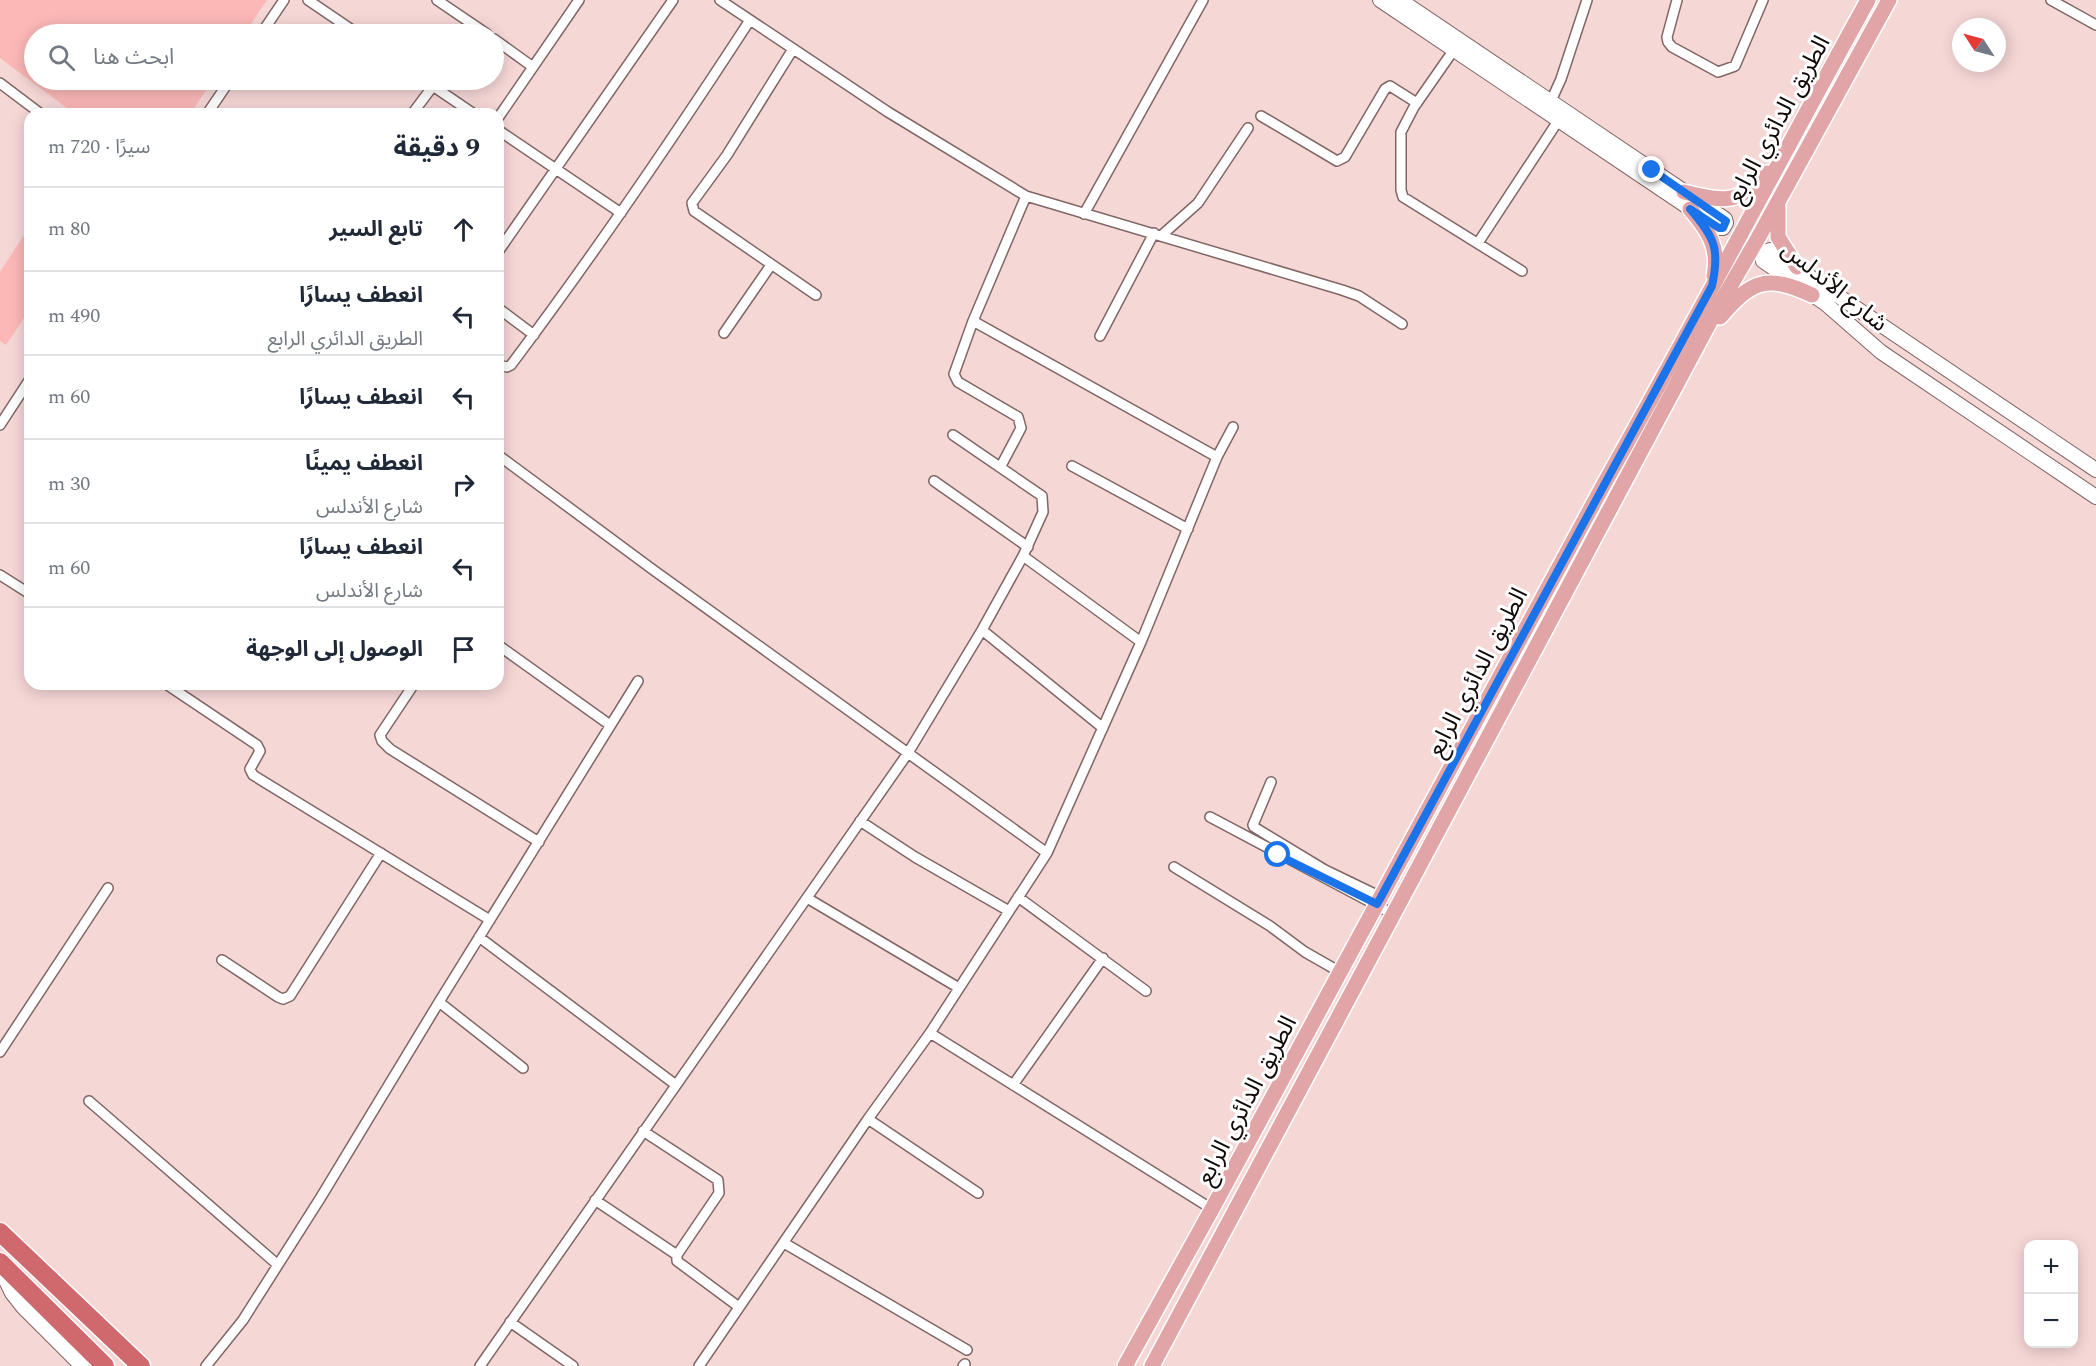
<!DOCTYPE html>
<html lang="ar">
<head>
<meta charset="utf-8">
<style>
  body { margin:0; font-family:Spectral,"Noto Sans Arabic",serif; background:#f2f2f3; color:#1f2937; direction:rtl }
  .controls { position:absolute; right:18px; bottom:18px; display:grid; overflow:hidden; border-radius:12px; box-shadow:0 3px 15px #0003 }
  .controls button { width:54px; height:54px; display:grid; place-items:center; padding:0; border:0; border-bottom:2px solid #e0e1e3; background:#fff; color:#1f2937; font:30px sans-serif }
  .compass { position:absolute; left:1952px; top:18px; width:54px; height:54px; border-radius:50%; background:#fff; box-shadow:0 3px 15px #0003; rotate:306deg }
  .stop { position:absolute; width:18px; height:18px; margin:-14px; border:4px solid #1a73e8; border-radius:50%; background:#fff }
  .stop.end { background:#1a73e8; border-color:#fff; box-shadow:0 2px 6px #0008 }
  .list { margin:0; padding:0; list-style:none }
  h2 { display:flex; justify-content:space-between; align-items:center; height:78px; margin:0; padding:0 24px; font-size:26px }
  h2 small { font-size:20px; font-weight:400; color:#747a83 }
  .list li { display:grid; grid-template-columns:39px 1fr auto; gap:18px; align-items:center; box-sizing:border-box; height:84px; padding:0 24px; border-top:2px solid #e0e1e3 }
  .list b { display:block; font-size:22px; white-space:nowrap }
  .list p { margin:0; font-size:20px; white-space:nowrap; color:#747a83 }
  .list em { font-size:20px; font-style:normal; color:#747a83 }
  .icon { flex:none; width:33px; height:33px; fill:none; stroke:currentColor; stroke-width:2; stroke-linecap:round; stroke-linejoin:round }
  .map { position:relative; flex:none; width:2096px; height:1366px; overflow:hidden; direction:ltr }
  .search { position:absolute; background:#fff; box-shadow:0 3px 15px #0003; left:24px; top:24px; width:480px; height:66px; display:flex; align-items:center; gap:15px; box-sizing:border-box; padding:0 21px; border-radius:33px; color:#747a83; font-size:22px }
  .panel { position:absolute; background:#fff; box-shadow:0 3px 15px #0003; left:24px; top:108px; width:480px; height:582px; border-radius:18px; direction:rtl }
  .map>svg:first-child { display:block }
</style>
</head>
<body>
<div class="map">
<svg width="2096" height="1366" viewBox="0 0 2096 1366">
  <rect width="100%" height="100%" fill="#f5d7d6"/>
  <path fill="#fbb8b7" d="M0,0H267L244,34H34V80H213L190,114H75L0,58Z
    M30,226V309L6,345L0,341V272Z"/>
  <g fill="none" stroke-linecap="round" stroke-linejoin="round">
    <defs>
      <path id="street" d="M308,0L358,34
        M437,0L487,34
        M720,0L888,112L1026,196L1342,290L1359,296L1402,324
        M1677,0L1667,37L1668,42L1672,47L1718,72L1735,66L1763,0
        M2051,0L2096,25
        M261,34L284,0
        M494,39L533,67
        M793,49L727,155L692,203L694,211L816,295
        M1453,51L1414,107L1401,132V190L1403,197L1522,271
        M424,80L474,114
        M0,83L41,114
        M1551,101L1561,79L1587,0
        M207,114L230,80
        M412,114L433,86
        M1261,116L1337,161L1345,157L1385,89L1390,86L1417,103
        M498,118L579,0
        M498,130L621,213
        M1084,214L1203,0
        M1162,235L1198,203L1248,128
        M1478,243L1558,121
        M498,252L673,0
        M498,308L534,335
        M973,321L1217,457
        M724,333L771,265
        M1100,336L1154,233
        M498,365L507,367L511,365C595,253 674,137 750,20
        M0,425L30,379
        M498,455L652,569L1047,853
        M1001,466L1021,428L1018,417L958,382L954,374L973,321L1026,196
        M1072,466L1188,529
        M934,481L1028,547
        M1023,556L1141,642
        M0,575L30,594
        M982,630L1103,728
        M498,645L610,725
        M166,684L257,745L260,751L250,769L253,775L490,920
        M414,684L380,735L382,741L390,749L539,842
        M1271,782L1253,825L1254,827L1325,870L1381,897
        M1210,817L1393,914
        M860,821L915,857L1009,911
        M1174,867L1270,926L1305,952L1340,972
        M1018,897L1146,991
        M807,898L959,988
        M479,937L676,1085
        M222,960L278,997L283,999L290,996L381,853
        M439,1002L523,1068
        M930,1033L1212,1209
        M0,1052L108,888
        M1013,1085L1103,958
        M89,1101L278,1265
        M868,1119L978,1193
        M643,1131L718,1180L719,1193L677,1255V1261L739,1307
        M595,1200L677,1255
        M784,1243L967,1350
        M510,1322L573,1366
        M206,1366L243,1320L321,1197L439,1002L638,681
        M480,1366L908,753L982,630L1023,556L1043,512L1042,496L953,435
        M699,1366L868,1119L930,1033L1047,853L1141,642L1217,457L1233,427
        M963,1366L965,1364"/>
      <path id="secondary" d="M1380,0L1719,228H1723L1726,223L1725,219L1400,0
        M2096,470L1770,250L1763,253V261L1826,304L1881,352L2096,497
        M0,1268L12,1293L23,1307L82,1366"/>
      <path id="primary" d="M1684,192C1726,202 1736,205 1767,173
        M1778,207V237L1797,267
        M1690,209C1708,230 1720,248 1714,276
        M1720,317C1752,280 1767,274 1812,295
        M1125,1366L1212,1209L1604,484C1694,324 1779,161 1868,0
        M1152,1366L1713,316L1757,240L1889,0"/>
      <path id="highway" d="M0,1232L141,1366
        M0,1262L105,1366"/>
    </defs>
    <use href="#street" stroke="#806665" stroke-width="12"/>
    <use href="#secondary" stroke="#806665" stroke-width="16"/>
    <use href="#primary" stroke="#fff" stroke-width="18"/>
    <use href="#highway" stroke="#fff" stroke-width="21"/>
    <use href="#street" stroke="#fff" stroke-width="9"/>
    <use href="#secondary" stroke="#fff" stroke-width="14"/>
    <use href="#primary" stroke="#e2a5a7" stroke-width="15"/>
    <use href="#highway" stroke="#cf696d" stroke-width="18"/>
  </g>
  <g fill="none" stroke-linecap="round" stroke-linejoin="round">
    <path stroke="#1a73e8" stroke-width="8" d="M1278,855L1377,904L1381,897L1712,286C1720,249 1715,238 1690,209L1719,228H1723L1726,221L1652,170"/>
  </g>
  <g text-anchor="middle" stroke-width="6" stroke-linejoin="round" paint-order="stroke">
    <g font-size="24" fill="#120909" stroke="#fff">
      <text transform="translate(1778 119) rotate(-61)" y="8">الطريق الدائري الرابع</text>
      <text transform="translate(1835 286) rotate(39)" y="8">شارع الأندلس</text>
      <text transform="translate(1477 672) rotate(-62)" y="8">الطريق الدائري الرابع</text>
      <text transform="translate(1246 1100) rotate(-62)" y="8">الطريق الدائري الرابع</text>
    </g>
  </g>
</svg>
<div class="controls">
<button>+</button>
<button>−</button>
</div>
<svg class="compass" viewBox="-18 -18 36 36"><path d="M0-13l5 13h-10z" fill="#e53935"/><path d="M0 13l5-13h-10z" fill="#747a83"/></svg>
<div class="stop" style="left:1278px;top:855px"></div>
<div class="stop end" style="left:1652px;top:170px"></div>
<div class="search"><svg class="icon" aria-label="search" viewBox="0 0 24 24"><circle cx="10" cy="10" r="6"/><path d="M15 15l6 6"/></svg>ابحث هنا</div>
<section class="panel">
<h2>9 دقيقة<small>سيرًا · 720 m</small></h2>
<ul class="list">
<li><svg class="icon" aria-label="ahead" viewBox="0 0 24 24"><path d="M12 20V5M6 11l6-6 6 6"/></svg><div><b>تابع السير</b></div><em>80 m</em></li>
<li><svg class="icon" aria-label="left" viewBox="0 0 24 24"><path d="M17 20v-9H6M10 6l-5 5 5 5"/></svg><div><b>انعطف يسارًا</b><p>الطريق الدائري الرابع</p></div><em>490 m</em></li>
<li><svg class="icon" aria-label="left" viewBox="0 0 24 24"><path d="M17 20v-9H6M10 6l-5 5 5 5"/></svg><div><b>انعطف يسارًا</b></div><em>60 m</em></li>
<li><svg class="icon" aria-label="right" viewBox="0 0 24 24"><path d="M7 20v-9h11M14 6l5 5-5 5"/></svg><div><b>انعطف يمينًا</b><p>شارع الأندلس</p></div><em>30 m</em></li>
<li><svg class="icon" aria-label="left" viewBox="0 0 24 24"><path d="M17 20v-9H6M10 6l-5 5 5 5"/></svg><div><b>انعطف يسارًا</b><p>شارع الأندلس</p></div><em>60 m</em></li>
<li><svg class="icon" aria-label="arrive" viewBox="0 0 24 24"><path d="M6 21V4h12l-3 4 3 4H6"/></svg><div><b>الوصول إلى الوجهة</b></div></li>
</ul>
</section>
</div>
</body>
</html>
